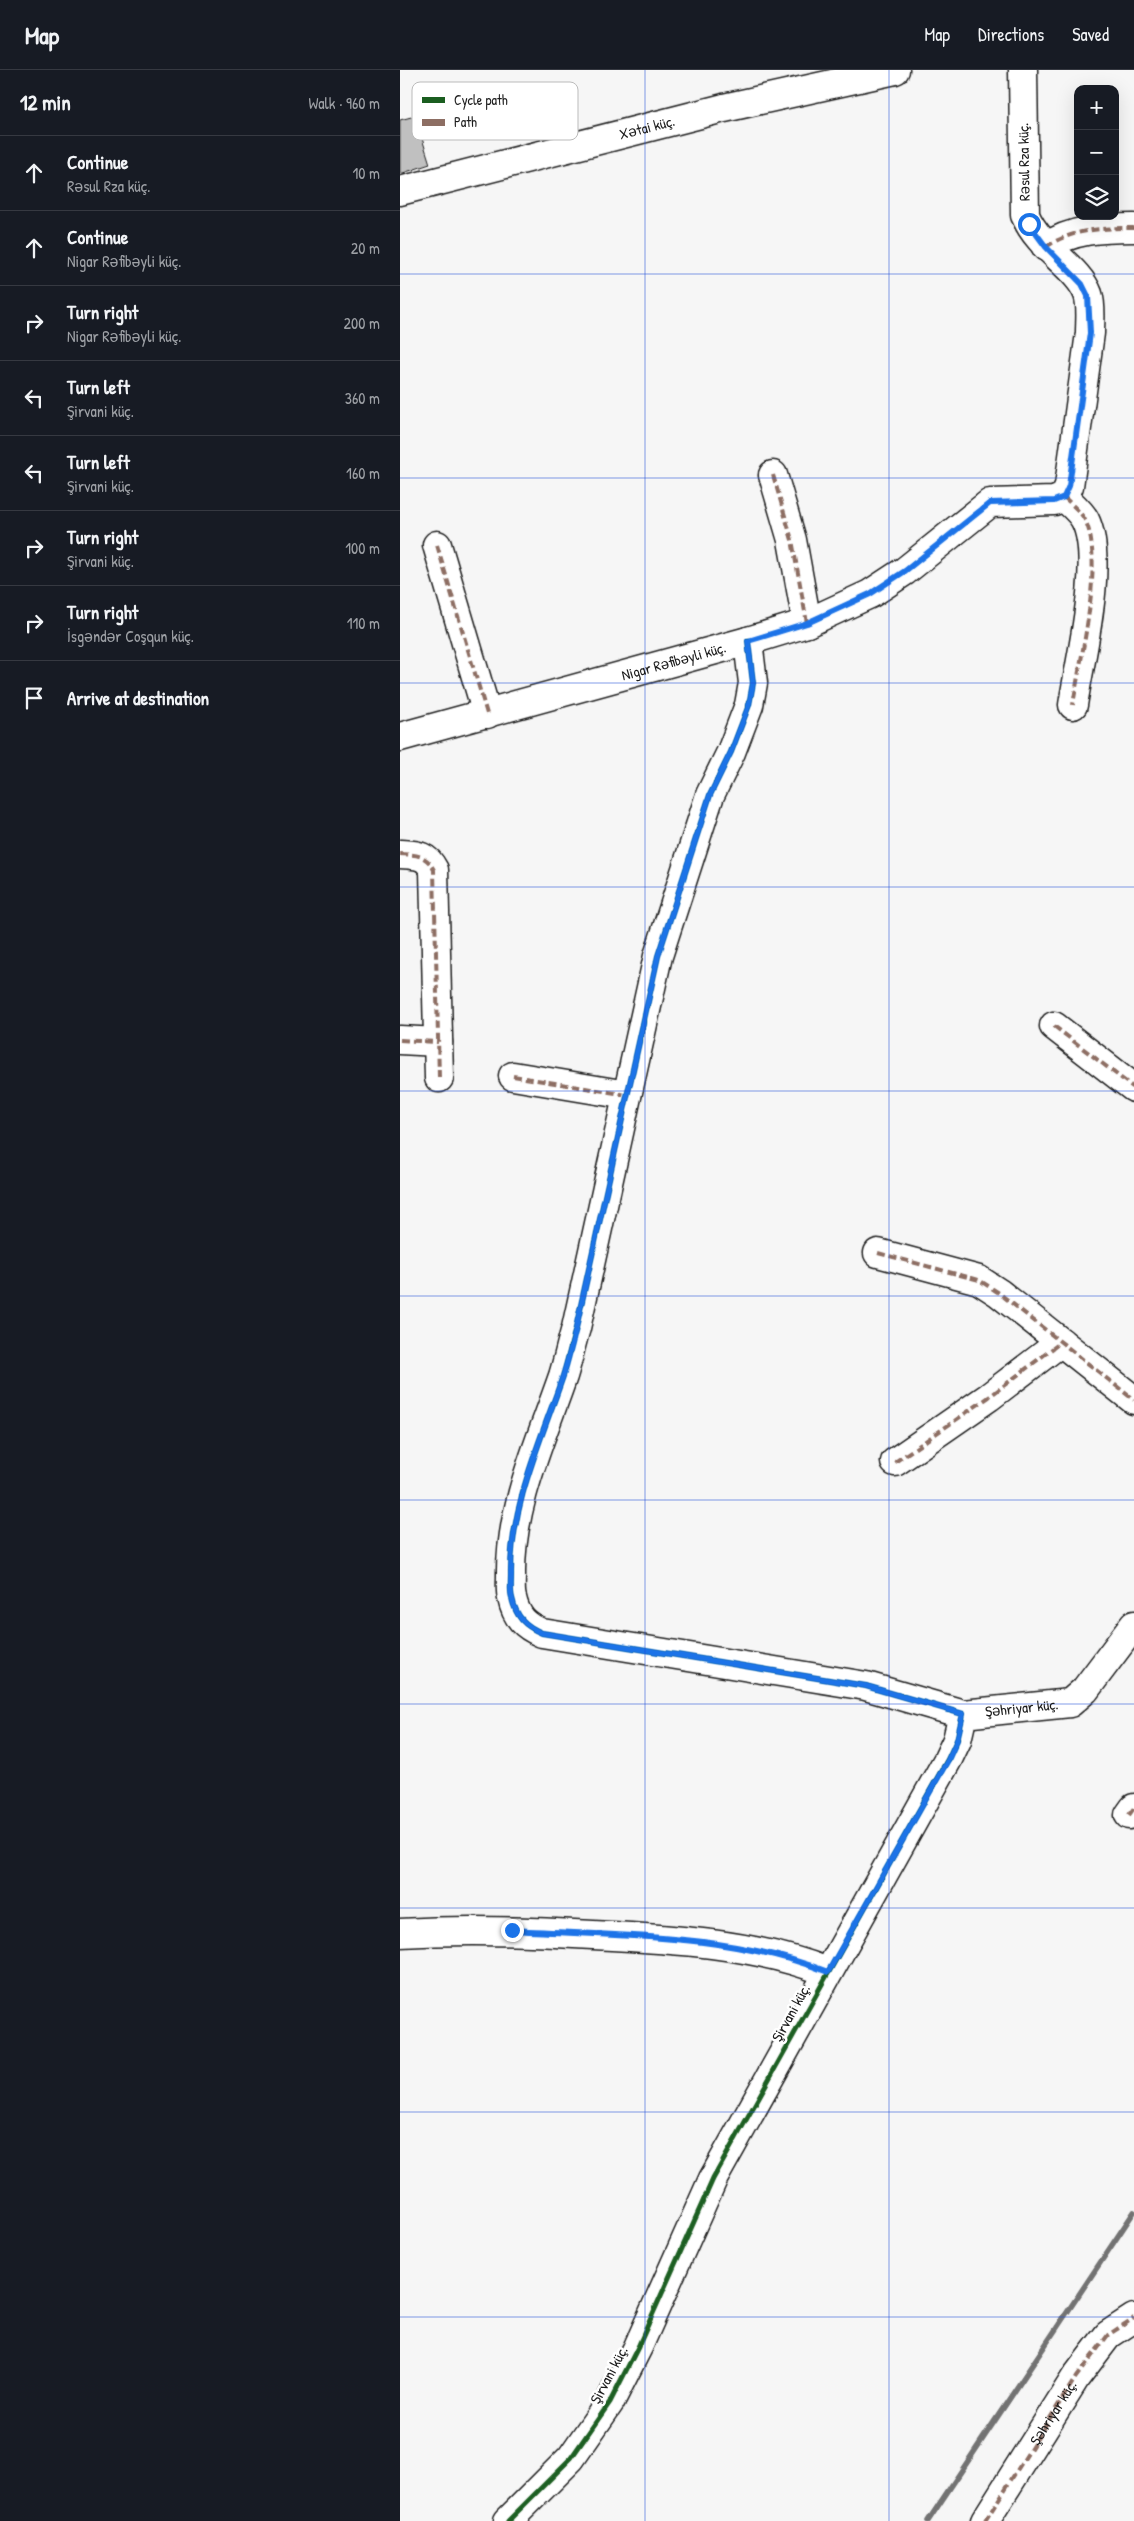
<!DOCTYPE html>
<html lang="en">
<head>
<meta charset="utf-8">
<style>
  body { margin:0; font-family:"Patrick Hand",sans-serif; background:#242831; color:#f1f3f6 }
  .controls { position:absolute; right:15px; top:15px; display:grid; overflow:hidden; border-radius:10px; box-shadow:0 5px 20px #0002 }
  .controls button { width:45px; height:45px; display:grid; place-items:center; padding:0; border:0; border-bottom:1px solid #363941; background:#171b24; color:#f1f3f6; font:25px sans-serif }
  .stop { position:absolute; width:15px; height:15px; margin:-11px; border:4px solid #1a73e8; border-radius:50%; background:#fff }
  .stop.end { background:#1a73e8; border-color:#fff; box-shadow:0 1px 5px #0008 }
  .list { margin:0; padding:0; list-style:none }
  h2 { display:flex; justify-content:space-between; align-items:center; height:65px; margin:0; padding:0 20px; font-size:21px }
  h2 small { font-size:16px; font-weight:400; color:#9ea1a6 }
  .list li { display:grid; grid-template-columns:32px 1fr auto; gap:15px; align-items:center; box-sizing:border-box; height:75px; padding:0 20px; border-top:1px solid #363941 }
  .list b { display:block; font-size:19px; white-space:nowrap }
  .list p { margin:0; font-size:16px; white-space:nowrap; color:#9ea1a6 }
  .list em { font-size:16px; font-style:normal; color:#9ea1a6 }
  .icon { flex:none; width:28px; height:28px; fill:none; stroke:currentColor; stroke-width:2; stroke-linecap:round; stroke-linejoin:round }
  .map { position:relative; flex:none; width:734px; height:2451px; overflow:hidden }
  header { display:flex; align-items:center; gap:30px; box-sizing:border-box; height:70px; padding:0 25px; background:#171b24; border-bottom:1px solid #363941 }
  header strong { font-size:24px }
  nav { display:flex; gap:28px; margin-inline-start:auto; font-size:18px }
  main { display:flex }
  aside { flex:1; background:#171b24 }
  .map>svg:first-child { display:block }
</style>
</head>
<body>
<header>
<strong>Map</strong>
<nav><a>Map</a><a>Directions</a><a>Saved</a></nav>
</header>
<main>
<aside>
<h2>12 min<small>Walk · 960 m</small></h2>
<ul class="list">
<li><svg class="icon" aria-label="ahead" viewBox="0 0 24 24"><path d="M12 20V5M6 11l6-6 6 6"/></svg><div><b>Continue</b><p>Rəsul Rza küç.</p></div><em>10 m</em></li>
<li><svg class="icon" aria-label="ahead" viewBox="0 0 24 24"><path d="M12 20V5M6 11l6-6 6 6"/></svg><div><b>Continue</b><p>Nigar Rəfibəyli küç.</p></div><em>20 m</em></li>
<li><svg class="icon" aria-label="right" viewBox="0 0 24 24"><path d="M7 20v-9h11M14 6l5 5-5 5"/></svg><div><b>Turn right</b><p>Nigar Rəfibəyli küç.</p></div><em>200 m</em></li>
<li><svg class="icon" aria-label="left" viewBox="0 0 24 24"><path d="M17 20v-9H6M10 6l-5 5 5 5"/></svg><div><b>Turn left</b><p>Şirvani küç.</p></div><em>360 m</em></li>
<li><svg class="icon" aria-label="left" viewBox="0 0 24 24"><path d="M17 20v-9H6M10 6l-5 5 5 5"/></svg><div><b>Turn left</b><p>Şirvani küç.</p></div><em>160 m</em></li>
<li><svg class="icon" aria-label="right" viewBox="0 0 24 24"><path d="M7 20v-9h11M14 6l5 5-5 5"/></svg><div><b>Turn right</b><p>Şirvani küç.</p></div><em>100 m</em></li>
<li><svg class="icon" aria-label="right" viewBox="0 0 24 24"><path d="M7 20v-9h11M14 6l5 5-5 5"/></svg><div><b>Turn right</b><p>İsgəndər Coşqun küç.</p></div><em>110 m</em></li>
<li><svg class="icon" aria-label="arrive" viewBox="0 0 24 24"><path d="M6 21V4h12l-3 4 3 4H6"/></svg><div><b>Arrive at destination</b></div></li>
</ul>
</aside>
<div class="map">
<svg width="734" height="2451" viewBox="0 0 734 2451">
  <rect width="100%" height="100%" fill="#f6f6f6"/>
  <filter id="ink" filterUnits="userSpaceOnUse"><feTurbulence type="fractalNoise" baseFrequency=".02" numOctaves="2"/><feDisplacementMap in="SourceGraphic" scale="10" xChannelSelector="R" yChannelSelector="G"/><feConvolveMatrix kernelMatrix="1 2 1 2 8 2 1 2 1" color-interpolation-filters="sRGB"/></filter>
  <g filter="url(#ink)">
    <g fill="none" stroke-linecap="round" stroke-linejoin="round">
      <path stroke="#727272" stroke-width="5.5" d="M528,2451L734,2142"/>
    </g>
    <path fill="#c0c0c0" stroke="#1c1c1c" d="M15,46L30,94L0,104V50Z"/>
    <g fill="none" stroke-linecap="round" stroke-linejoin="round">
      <defs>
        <g id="minor">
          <path id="s1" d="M0,121L324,38L495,0"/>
          <path d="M646,177C672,159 702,158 734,158"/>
          <path d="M373,405L392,470L407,553"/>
          <path d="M664,427C671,434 681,442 685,450C705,490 680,589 673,635"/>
          <path d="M37,475L87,644"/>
          <path id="s2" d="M0,667L348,571L407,553L470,524L505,501L590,433L654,431L664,427L669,416L690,263C690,251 692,236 688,224C678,197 639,179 625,145L623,0"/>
          <path d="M0,784C16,785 26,784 34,800L39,1008"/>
          <path d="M654,956L734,1018"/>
          <path d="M0,970L38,972"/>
          <path d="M113,1006L227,1025"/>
          <path d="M478,1183L579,1210L599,1223L734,1330"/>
          <path d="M495,1392L589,1327L661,1272"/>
          <path id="s3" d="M563,1644L670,1633L685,1620L734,1555"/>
          <path d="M729,1745L734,1738"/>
          <path d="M0,1863C64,1859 129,1861 193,1865C273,1869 353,1873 428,1902"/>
          <path d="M108,2451L171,2388L210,2332L238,2277L313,2109L548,1689L557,1670L563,1644L466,1616L142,1563C125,1556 116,1547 112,1528C110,1521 111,1512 111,1505C110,1436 141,1370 163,1306C168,1290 171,1274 176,1258L258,886L310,725L331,682L349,635L353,613L348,571"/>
          <path id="s4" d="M585,2451L676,2307L708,2265L734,2248"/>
        </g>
      </defs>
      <use href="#minor" stroke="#1c1c1c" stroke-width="31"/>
      <use href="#minor" stroke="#fff" stroke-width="28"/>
      <path stroke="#8d6e63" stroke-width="4" stroke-dasharray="8 4" stroke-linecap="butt" d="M646,177C672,159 702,158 734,158
        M373,405L392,470L407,553
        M664,427C671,434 681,442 685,450C705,490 680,589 673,635
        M37,475L87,644
        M0,784C16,785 26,784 34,800L39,1008
        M654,956L734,1018
        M0,970L38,972
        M113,1006L227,1025
        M478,1183L579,1210L599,1223L734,1330
        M495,1392L589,1327L661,1272
        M729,1745L734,1738
        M585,2451L676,2307L708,2265L734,2248"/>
      <defs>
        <path id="cycleway" d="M108,2451L171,2388L210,2332L238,2277L313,2109L548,1689L557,1670L563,1644L466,1616L142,1563C125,1556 116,1547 112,1528C110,1521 111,1512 111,1505C110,1436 141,1370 163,1306C168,1290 171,1274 176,1258L258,886L310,725L331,682L349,635L353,613L348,571"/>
      </defs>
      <use href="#cycleway" stroke="#fff" stroke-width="8"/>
      <use href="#cycleway" stroke="#1b5e20" stroke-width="5"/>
    </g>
  </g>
  <g fill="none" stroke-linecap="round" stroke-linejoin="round" filter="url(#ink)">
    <path stroke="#1a73e8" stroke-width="6" d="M112,1860C217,1866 329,1863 428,1902L548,1690L557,1670L563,1644L466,1616L142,1563C125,1556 116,1547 112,1528C110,1521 111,1512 111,1505C110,1436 141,1370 163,1306C168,1290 172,1274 176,1258L258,886L310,725L331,682L349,635L353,613L348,571L407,553L470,524L505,501L590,433L654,431L664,427L669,416L690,263L688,226L682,214L646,177L629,154"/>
  </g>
  <path fill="none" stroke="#1d4ed8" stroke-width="1" stroke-opacity="0.55" d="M245,0V2451M489,0V2451M0,204H734M0,408H734M0,613H734M0,817H734M0,1021H734M0,1226H734M0,1430H734M0,1634H734M0,1838H734M0,2042H734M0,2247H734"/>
  <g text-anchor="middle" stroke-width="5" stroke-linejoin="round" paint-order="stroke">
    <g font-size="15" fill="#1c1c1c" stroke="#fff">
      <text dy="5" stroke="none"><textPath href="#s1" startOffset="255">Xətai küç.</textPath></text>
      <text transform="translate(624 92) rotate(-91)" y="5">Rəsul Rza küç.</text>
      <text dy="5" stroke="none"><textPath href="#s2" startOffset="284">Nigar Rəfibəyli küç.</textPath></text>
      <text dy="5" stroke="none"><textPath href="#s3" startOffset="59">Şəhriyar küç.</textPath></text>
      <text transform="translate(391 1943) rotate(-61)" y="5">Şirvani küç.</text>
      <text transform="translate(209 2305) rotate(-62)" y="5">Şirvani küç.</text>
      <text dy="5" stroke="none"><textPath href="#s4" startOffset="128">Şəhriyar küç.</textPath></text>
    </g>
  </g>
  <rect x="12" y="12" width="166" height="58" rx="8" fill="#fff" stroke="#bbb" stroke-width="1"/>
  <rect x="22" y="27" width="23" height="6" fill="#1b5e20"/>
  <rect x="22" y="49" width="23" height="7" fill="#8d6e63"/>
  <g font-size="14" fill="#1c1c1c">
    <text x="54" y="35">Cycle path</text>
    <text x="54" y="57">Path</text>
  </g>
</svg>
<div class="controls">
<button>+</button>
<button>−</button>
<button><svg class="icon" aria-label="layers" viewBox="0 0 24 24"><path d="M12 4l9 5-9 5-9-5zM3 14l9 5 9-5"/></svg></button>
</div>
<div class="stop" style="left:629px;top:154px"></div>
<div class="stop end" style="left:112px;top:1860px"></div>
</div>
</main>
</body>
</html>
